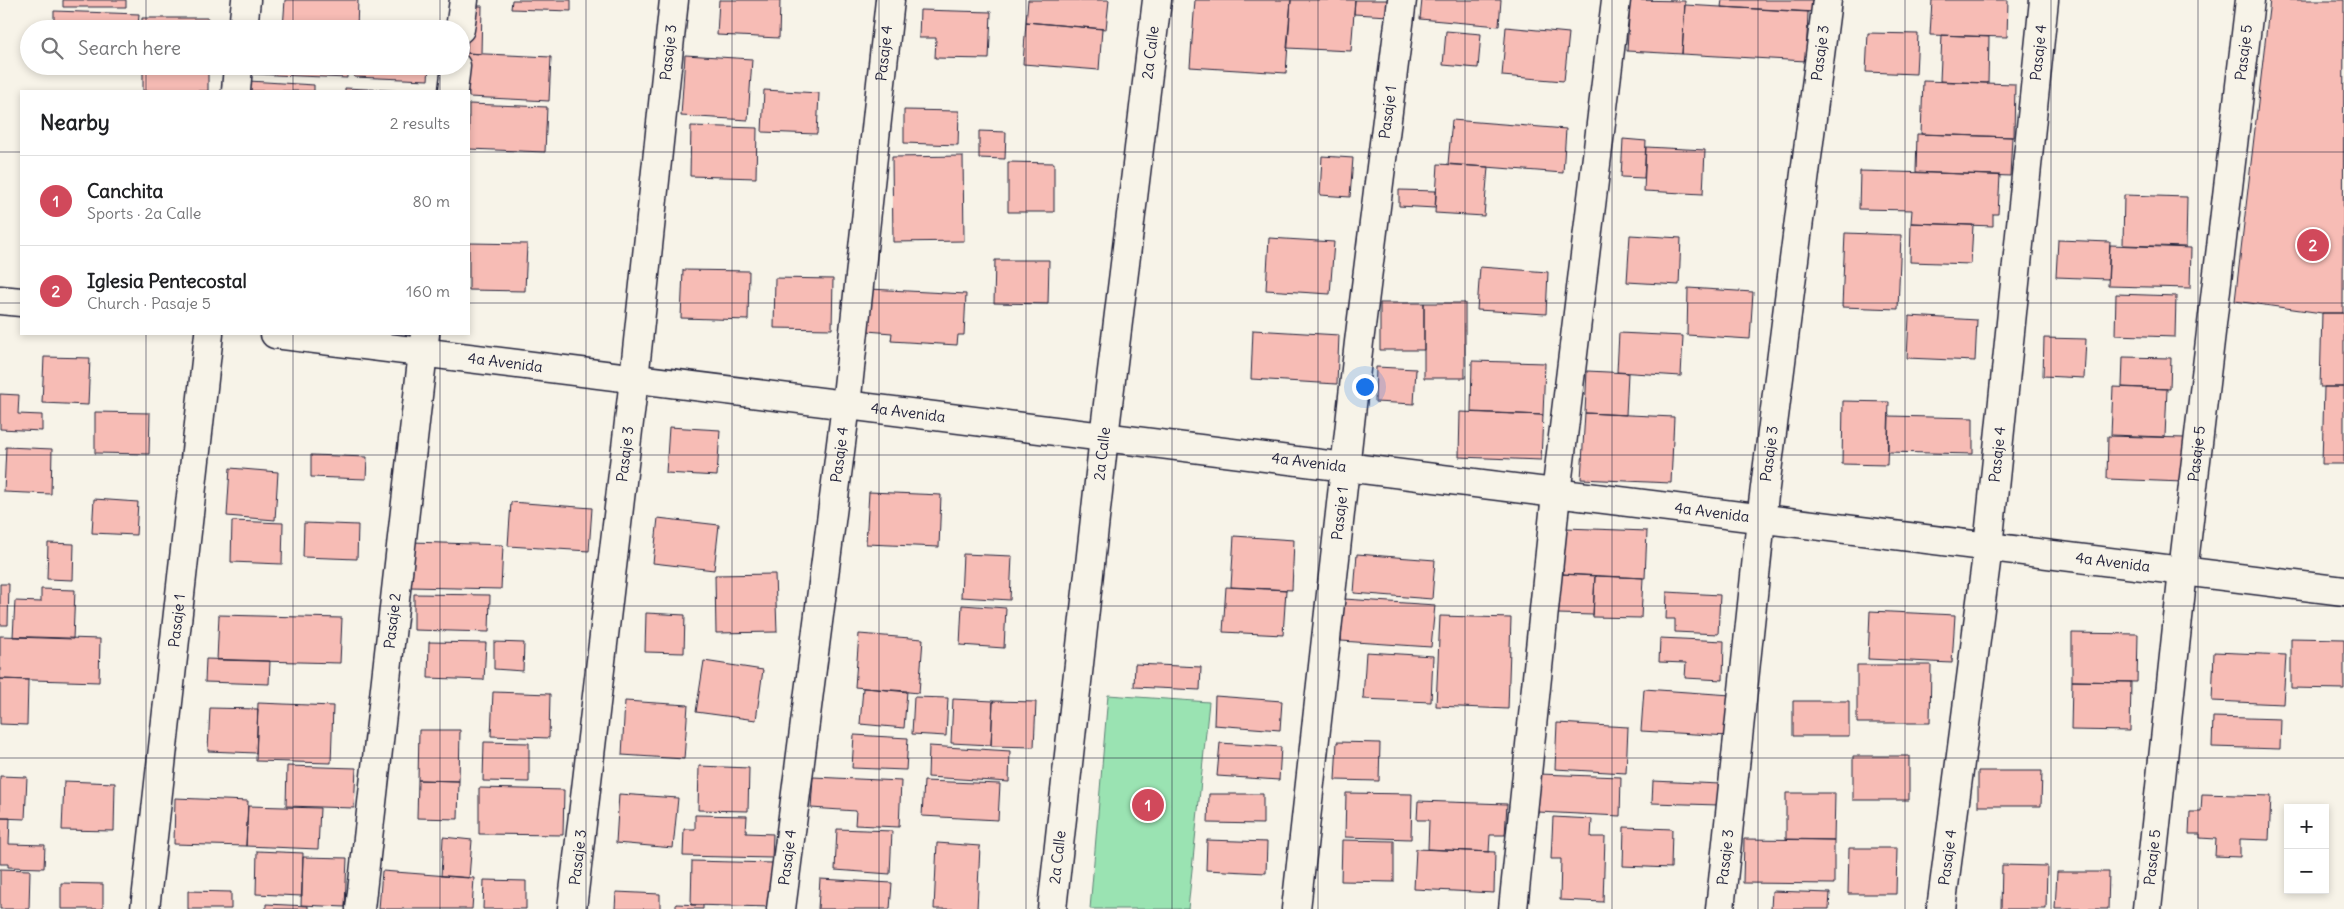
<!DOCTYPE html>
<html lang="en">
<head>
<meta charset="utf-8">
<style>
  body { margin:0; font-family:Delius,sans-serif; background:#f6f6f6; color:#202124 }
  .controls { position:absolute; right:15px; bottom:15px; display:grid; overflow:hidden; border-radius:0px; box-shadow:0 2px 8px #0003 }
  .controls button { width:45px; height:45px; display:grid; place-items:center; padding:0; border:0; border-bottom:1px solid #e0e0e0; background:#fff; color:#202124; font:25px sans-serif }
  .you { position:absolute; left:1364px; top:386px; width:18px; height:18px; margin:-12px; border:4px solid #fff; border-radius:50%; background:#1a73e8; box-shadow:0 0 0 8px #1a73e833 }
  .badge { display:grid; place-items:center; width:32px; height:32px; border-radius:50%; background:#d1495b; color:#fff; font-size:16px; font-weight:700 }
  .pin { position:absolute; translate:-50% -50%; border:2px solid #fff; box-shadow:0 1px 5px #0006 }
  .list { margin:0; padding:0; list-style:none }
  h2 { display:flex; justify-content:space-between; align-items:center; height:65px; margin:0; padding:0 20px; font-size:21px }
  h2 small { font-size:16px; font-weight:400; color:#757577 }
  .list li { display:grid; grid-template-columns:32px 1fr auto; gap:15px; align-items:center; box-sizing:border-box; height:90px; padding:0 20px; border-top:1px solid #e0e0e0 }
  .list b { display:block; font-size:19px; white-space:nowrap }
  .list p { margin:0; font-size:16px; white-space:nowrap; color:#757577 }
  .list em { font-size:16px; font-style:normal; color:#757577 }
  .icon { flex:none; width:28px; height:28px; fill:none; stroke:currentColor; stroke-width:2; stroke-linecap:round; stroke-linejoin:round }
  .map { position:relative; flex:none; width:2344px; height:909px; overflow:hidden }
  .search { position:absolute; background:#fff; box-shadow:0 2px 8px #0003; left:20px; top:20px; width:450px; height:55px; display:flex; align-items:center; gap:12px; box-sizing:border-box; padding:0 18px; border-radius:28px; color:#757577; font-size:19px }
  .panel { position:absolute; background:#fff; box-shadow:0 2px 8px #0003; left:20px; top:90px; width:450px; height:245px; border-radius:0px }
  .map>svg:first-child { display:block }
</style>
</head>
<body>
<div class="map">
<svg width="2344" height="909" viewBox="0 0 2344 909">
  <rect width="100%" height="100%" fill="#f7f3e8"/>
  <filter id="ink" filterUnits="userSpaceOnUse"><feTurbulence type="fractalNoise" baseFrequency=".02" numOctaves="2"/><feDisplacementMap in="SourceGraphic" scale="10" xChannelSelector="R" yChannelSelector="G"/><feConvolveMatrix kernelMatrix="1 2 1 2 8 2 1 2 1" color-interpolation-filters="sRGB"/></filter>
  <g filter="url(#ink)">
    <path fill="#9ae3b2" stroke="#5e8276" d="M1108,695L1209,702L1188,909H1090Z"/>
    <path fill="#f7bcb5" stroke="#22223b" d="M63,0H126V7H63Z
      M285,0H358L357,29H283Z
      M512,0H571V11L511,9Z
      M719,0H780L779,38L717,35Z
      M1028,0H1109L1106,29L1026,22Z
      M1195,0H1291L1286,73L1190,67Z
      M1291,0H1355L1351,51L1287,48Z
      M1355,0H1390L1389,16L1354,14Z
      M1422,0H1501L1499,26L1420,19Z
      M1630,0L1685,1L1682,54L1627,51Z
      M1722,0H1817L1816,12L1721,7Z
      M1932,0H2008L2007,37L1930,35Z
      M2270,0H2344L2343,313H2322L2235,301Z
      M1685,5L1808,12L1806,61L1682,54Z
      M470,6H482L481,54L467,53Z
      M920,10L991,12L989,59L935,58L936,38H919Z
      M54,11L139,14L138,29H54Z
      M142,18H208V29H142Z
      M1026,22L1102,29L1099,70L1023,64Z
      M1506,27L1569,33L1564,81L1502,76Z
      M1446,31L1481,34L1478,68L1443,65Z
      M1868,33L1918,34L1916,74L1866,72Z
      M1942,35L1989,37L1988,83L1940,81Z
      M464,53L551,57L549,101L469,97V91H462Z
      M685,55L752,59L748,120L681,116Z
      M143,66H208V91H143Z
      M252,66H347V78L252,74Z
      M355,66H429L428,80L354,77Z
      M249,81L314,85V91H249Z
      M1923,81L2015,84L2014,137L1921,134Z
      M345,88L407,91H345Z
      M764,90L819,93L817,134L762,132Z
      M469,104L547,107L545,152L469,149Z
      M904,110L959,111L958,145L904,143Z
      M1452,120L1566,129L1563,173L1448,164Z
      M691,126L757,128L756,178L690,176Z
      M979,131L1006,132L1005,159L979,158Z
      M1917,134L2012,137L2010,176L1916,172Z
      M1623,139L1646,141L1644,178L1621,177Z
      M1646,147L1705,150L1703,194L1644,191Z
      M963,156L964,241L893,242L892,157Z
      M1322,156L1353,158L1350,197L1320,195Z
      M1008,162L1054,163V212H1008Z
      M1438,164L1488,167L1484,216L1435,213Z
      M1860,171L2000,175L1998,214H1993V226L1911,223L1912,210L1859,209Z
      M1399,190L1436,191L1435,208L1399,206Z
      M2124,195L2187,197L2186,247L2123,245Z
      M1911,223L1973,225L1971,264L1910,262Z
      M1845,233L1901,235L1898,309L1842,307Z
      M1630,235L1681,238L1679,285L1627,282Z
      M1269,238L1334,242L1330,294L1266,290Z
      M2058,240L2110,242L2108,279L2056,277Z
      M469,243L527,244L525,291L469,290Z
      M2110,245L2191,248L2190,288L2108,286Z
      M995,260H1049L1048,304L994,303Z
      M1480,267L1548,272L1546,314L1477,310Z
      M683,270L749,271L748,320L681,318Z
      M775,278L833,279L832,329L774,328Z
      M1688,288L1753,292L1750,339L1687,335Z
      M869,289L966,294L964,335H958L957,345L891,341L892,333L867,331Z
      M2116,294L2176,296L2175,337L2115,335Z
      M1380,303H1424V350H1380Z
      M1424,303H1465V378H1424Z
      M2322,313H2344V387H2320Z
      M1909,316L1977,320L1975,361L1907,358Z
      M1253,330L1339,335L1337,384L1251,379Z
      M1619,333L1683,336L1681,376L1617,372Z
      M2044,338L2086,339L2084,378L2043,376Z
      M44,357L90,358L88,405L42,403Z
      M2123,357L2171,358L2170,389L2122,387Z
      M1472,361L1545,363L1543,415L1471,412Z
      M1376,367L1416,369L1414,404L1375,402Z
      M1587,371L1628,373L1626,415L1585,413Z
      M2113,387L2167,389L2165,437L2111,435Z
      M2324,387H2344V464H2322Z
      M0,394L19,395L18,414L42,415V431L0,429Z
      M1843,401L1889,402L1887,465L1842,464Z
      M95,412L150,413L149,454L95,453Z
      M1460,412L1543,415L1541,460L1459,457Z
      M1585,413L1674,417L1671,483L1581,479Z
      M1889,416L1973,418V454L1888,452Z
      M669,427L720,430L717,476L666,473Z
      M2108,436L2185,438L2183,482L2107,479Z
      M6,447L52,449L51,494L4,492Z
      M311,455L367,457L366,479L311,477Z
      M230,468L278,472L275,520L227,516Z
      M869,492L941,495L939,547L866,544Z
      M94,499L138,502L136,535L92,533Z
      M511,502L592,508L589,551L508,546Z
      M658,518L719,525L714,570L653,563Z
      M232,521L283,523L282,564L231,562Z
      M304,523L358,525L357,559L303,557Z
      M1565,528L1647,531L1645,578L1563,574Z
      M1234,536L1294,540L1292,590L1231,587Z
      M412,542L503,545L501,589L410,587Z
      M48,543L74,544L73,580L47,579Z
      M963,554L1012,556L1010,600L961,597Z
      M1357,554L1435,560L1432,599L1354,593Z
      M775,574L777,632L716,633L715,575Z
      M1560,574L1595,576L1593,615L1558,614Z
      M1595,576L1643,578L1641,618L1593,617Z
      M0,584H9L8,625H0Z
      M1226,587L1286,590L1283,635L1223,632Z
      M41,589L75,590L73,639L13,637L15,601L41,602Z
      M1667,592L1720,595L1718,634L1675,632V619H1666Z
      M414,594L490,595L489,632L414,630Z
      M1344,599L1435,605L1431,647L1341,641Z
      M962,605L1006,608L1004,648L960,645Z
      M1870,611L1955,615L1952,663L1868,659Z
      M646,613L685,615L684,653L645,652Z
      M219,615L342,618L340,663L217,660Z
      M1440,616L1511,618L1508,709L1436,706Z
      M2072,633L2138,634L2137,682L2072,681Z
      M859,634L923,639L919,693L855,687Z
      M0,636L100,639L99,682L0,679Z
      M1660,638L1724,641L1723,680L1685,678L1686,663L1659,662Z
      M2291,638L2344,639V689L2291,688Z
      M429,642L486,643L484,680L428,678Z
      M494,642L524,643L523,671L494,669Z
      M1366,652L1433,656L1431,702L1363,699Z
      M2214,652L2286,655L2283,704L2212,701Z
      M206,659L270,661L269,684L205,682Z
      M704,661L763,670L756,720L696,712Z
      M1135,664L1201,667L1200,690L1134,687Z
      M1857,665H1931L1930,723H1857Z
      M0,679L28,680L27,725L0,724Z
      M2072,681L2131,682L2130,731L2071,730Z
      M863,688L907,691L904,728L860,724Z
      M1644,689L1731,695L1729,736L1641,731Z
      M493,692L550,694L549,738L491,736Z
      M1215,696L1282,701L1280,730L1214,725Z
      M914,697L948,698L946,736L912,734Z
      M953,699L993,701L991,745L951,743Z
      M625,701L688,705L684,759L622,755Z
      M993,701L1036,702L1034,747L991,746Z
      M1793,701H1849V736H1793Z
      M258,703L333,706L331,763L256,761Z
      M210,708L258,709L256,753L208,751Z
      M2213,717L2281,719L2280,749L2212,747Z
      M1557,723L1628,727L1626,773L1555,769Z
      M419,730H460L459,781L418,780Z
      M854,735L908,738L906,770L852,768Z
      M484,742L529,743V782L483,781Z
      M1337,742L1380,743L1379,781L1335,780Z
      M1220,743L1281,747L1279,780L1217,776Z
      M929,746L1010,751L1009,782L928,777Z
      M1853,756H1909V800H1853Z
      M287,766L356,768L354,808L286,806Z
      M699,766L749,768L748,811L698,810Z
      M1978,771H2042L2041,806H1978Z
      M1539,774L1621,777L1620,816L1538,812Z
      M0,776L27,777L25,819L0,818Z
      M813,777L901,781L899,827L855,825L856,811L811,808Z
      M418,780L459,781L458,819L417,818Z
      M64,781L115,783L114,831L62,830Z
      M924,781L1000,784L998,820L922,816Z
      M1653,781L1720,784L1719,805L1652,803Z
      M479,788L564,790L563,835L479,834Z
      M1346,793L1412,794L1411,839L1345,837Z
      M1786,793H1835L1834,840L1786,839Z
      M619,794L678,798L673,848L616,843Z
      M1209,794H1263V824L1208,823Z
      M2202,794L2271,796L2269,840L2240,839V857L2215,856L2216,839L2200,838V834H2189L2190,812H2201Z
      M175,798L248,801L246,846L174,844Z
      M1418,801L1507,804L1505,835H1490L1489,852L1428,849L1429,820H1417Z
      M248,806L320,808L318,849L246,846Z
      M695,815L747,816L746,833L773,834L772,858L683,856L684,829H695Z
      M1553,817L1592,819L1591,837H1605L1603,902L1560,900L1561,859H1551Z
      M0,818H10L9,844L45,845L44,868L8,867V864H0Z
      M1624,827L1672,829L1671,868L1623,866Z
      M837,829L892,831L890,874L835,870Z
      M443,837L472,840L469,878L441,876Z
      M1744,839L1834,840V884L1743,883Z
      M1207,840L1267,842L1266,873L1206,870Z
      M1342,840L1394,841V882L1341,881Z
      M937,843L980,846L977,909H934Z
      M1849,848H1897L1896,894H1848Z
      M1416,849L1495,852L1494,893L1414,889Z
      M257,851L303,853L302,896L256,894Z
      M303,857L347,858L345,907L301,905Z
      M692,861L773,863L772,907L691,905Z
      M2002,865L2047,866L2046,909H2001Z
      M0,869L30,870L29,909H0Z
      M382,871L474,878L472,909H379Z
      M2057,872H2109L2108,909H2055Z
      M820,879L892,883L890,909H818Z
      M484,880L526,881V909H483Z
      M61,883L103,884V909H61Z
      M188,891L231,892V909H188Z
      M1772,891L1830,893L1829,909H1771Z
      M616,892L660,894V909H615Z
      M266,904L308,906V909H266Z
      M676,904L703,905V909H676Z"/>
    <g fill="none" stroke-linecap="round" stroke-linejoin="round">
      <defs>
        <g id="minor">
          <path d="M243,29L246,0"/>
          <path d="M460,29L464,0"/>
          <path d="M236,91L238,66"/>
          <path d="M453,91L456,66"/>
          <path d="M0,300L21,302"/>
          <path id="s1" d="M275,334L2344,591"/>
          <path id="s2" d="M145,909L209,334"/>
          <path id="s3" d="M360,909L425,334"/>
          <path id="s4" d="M572,909L634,379L674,0"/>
          <path id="s5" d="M781,909L846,405L890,0"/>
          <path id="s6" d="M1052,909L1104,437L1157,0"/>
          <path id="s7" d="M1296,909L1359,342L1402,0"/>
          <path d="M1513,909L1556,494L1616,0"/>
          <path id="s8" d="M1720,909L1761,519L1827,0"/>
          <path id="s9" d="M1941,909L1988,547L2044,0"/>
          <path id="s10" d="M2147,909L2183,571L2250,0"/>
        </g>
      </defs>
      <use href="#minor" stroke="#22223b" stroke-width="31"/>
      <use href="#minor" stroke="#f7f3e8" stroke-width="28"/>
    </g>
  </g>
  <path fill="none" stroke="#22223b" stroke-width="1" stroke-opacity="0.55" d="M146,0V29M293,0V29M440,0V29M586,0V909M732,0V909M879,0V909M1026,0V909M1172,0V909M1318,0V909M1465,0V909M1612,0V909M1758,0V909M1905,0V909M2051,0V909M2198,0V909M146,66V91M293,66V91M440,66V91M0,152H21M469,152H2344M0,303H21M469,303H2344M146,334V909M293,334V909M440,334V909M0,455H2344M0,606H2344M0,758H2344"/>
  <g text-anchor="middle" stroke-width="4.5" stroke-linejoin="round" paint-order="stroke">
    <g font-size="15" fill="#22223b" stroke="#f7f3e8">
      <text dy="5" stroke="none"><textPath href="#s4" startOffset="862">Pasaje 3</textPath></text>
      <text dy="5" stroke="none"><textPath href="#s5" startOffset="862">Pasaje 4</textPath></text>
      <text dy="5" stroke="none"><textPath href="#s6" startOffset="862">2a Calle</textPath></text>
      <text dy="5" stroke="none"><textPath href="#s8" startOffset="862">Pasaje 3</textPath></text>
      <text dy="5" stroke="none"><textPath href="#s9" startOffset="862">Pasaje 4</textPath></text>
      <text dy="5" stroke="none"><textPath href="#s10" startOffset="862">Pasaje 5</textPath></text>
      <text dy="5" stroke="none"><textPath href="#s7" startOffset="802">Pasaje 1</textPath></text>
      <text dy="5" stroke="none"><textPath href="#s1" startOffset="232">4a Avenida</textPath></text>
      <text dy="5" stroke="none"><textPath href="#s1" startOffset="638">4a Avenida</textPath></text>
      <text dy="5" stroke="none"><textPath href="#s6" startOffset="458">2a Calle</textPath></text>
      <text dy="5" stroke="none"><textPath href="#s8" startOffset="458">Pasaje 3</textPath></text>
      <text dy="5" stroke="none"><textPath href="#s10" startOffset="458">Pasaje 5</textPath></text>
      <text dy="5" stroke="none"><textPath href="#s4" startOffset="458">Pasaje 3</textPath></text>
      <text dy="5" stroke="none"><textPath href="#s5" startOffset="458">Pasaje 4</textPath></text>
      <text dy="5" stroke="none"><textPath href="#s9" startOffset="458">Pasaje 4</textPath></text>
      <text dy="5" stroke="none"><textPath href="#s1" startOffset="1042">4a Avenida</textPath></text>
      <text dy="5" stroke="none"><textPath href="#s1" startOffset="1448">4a Avenida</textPath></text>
      <text dy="5" stroke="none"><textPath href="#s7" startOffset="398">Pasaje 1</textPath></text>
      <text dy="5" stroke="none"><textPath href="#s1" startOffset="1852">4a Avenida</textPath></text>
      <text dy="5" stroke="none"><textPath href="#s2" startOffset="290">Pasaje 1</textPath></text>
      <text dy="5" stroke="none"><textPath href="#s3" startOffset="290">Pasaje 2</textPath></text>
      <text dy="5" stroke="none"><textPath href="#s4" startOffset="52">Pasaje 3</textPath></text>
      <text dy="5" stroke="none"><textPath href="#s5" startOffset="52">Pasaje 4</textPath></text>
      <text dy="5" stroke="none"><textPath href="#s6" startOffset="52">2a Calle</textPath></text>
      <text dy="5" stroke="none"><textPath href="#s8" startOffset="52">Pasaje 3</textPath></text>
      <text dy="5" stroke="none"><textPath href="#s9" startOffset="52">Pasaje 4</textPath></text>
      <text dy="5" stroke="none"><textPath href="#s10" startOffset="52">Pasaje 5</textPath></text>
    </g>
  </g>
</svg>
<div class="controls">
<button>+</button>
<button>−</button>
</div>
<div class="you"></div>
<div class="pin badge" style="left:1148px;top:805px">1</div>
<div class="pin badge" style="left:2313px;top:245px">2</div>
<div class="search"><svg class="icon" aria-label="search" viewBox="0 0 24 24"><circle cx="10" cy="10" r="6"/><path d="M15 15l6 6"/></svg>Search here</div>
<section class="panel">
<h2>Nearby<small>2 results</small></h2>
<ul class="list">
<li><span class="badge">1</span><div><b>Canchita</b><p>Sports · 2a Calle</p></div><em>80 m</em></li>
<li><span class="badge">2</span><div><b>Iglesia Pentecostal</b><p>Church · Pasaje 5</p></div><em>160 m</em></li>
</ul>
</section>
</div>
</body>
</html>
